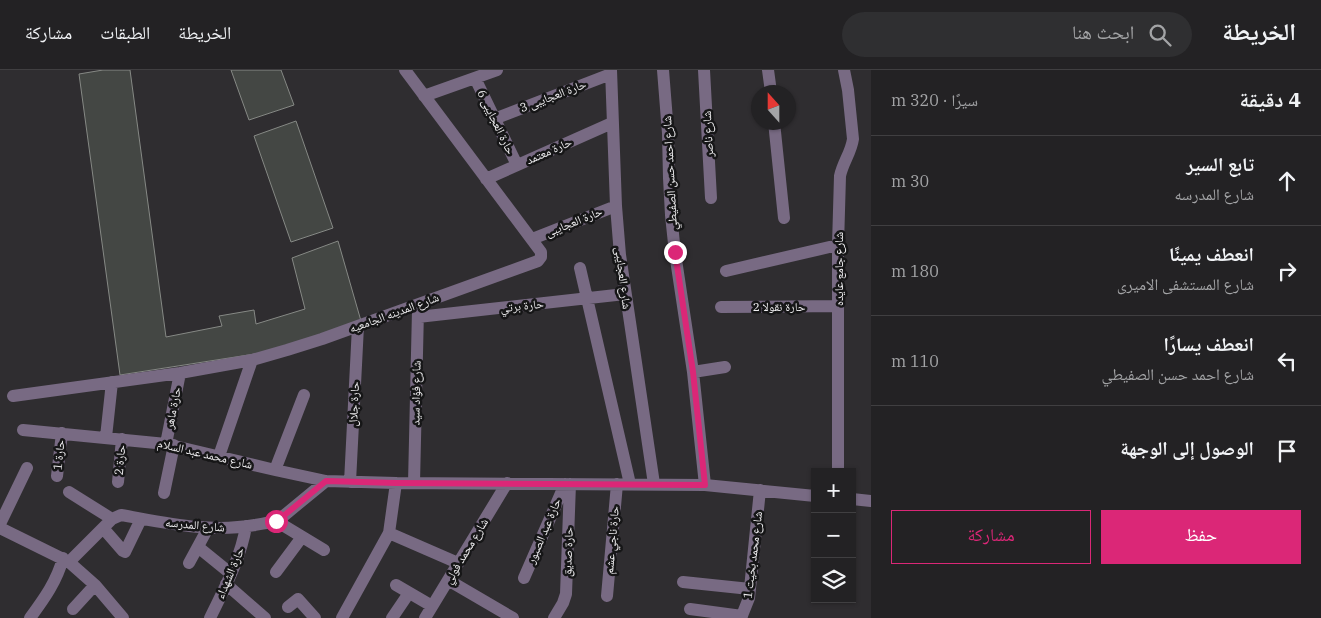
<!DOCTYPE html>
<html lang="ar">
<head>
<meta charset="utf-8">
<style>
  body { margin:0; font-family:"IBM Plex Serif","Noto Naskh Arabic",serif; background:#2f2f31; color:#f1f3f6; direction:rtl }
  .controls { position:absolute; right:15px; bottom:15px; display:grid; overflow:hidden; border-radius:0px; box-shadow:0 1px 4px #0004 }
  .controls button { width:45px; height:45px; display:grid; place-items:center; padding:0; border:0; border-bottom:1px solid #403f41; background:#232224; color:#f1f3f6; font:25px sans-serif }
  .compass { position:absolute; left:751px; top:15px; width:45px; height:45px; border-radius:50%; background:#232224; box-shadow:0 1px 4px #0004; rotate:339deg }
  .stop { position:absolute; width:15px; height:15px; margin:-11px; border:4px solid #db2777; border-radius:50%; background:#fff }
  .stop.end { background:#db2777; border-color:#fff; box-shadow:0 1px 5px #0008 }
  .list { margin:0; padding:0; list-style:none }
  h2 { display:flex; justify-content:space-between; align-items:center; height:65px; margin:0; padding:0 20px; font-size:21px }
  h2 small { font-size:16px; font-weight:400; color:#a3a4a6 }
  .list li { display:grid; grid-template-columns:32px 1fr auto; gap:15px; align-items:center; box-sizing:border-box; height:90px; padding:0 20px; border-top:1px solid #403f41 }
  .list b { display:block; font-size:19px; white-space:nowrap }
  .list p { margin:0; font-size:16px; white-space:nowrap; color:#a3a4a6 }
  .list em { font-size:16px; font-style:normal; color:#a3a4a6 }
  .actions { display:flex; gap:10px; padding:15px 20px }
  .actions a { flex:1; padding:11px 0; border:1px solid #db2777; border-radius:0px; text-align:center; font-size:18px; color:#db2777 }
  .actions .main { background:#db2777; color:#fff }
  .icon { flex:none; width:28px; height:28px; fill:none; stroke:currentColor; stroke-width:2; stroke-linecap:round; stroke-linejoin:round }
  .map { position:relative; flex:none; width:871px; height:548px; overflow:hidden; direction:ltr }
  header { display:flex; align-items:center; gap:30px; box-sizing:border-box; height:70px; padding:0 25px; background:#232224; border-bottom:1px solid #403f41 }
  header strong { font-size:24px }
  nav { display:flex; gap:28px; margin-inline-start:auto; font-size:18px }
  .search { width:350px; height:45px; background:#2f2f31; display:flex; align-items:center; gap:12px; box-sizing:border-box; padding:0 18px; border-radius:28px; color:#a3a4a6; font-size:19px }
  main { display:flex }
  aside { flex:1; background:#232224 }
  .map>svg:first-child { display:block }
</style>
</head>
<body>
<header>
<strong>الخريطة</strong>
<div class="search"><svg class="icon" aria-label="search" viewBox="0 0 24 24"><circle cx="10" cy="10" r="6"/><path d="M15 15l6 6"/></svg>ابحث هنا</div>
<nav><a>الخريطة</a><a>الطبقات</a><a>مشاركة</a></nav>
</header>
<main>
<aside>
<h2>4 دقيقة<small>سيرًا · 320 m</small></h2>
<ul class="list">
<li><svg class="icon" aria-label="ahead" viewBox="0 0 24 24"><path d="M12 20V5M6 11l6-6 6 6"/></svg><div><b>تابع السير</b><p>شارع المدرسه</p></div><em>30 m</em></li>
<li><svg class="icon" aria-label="right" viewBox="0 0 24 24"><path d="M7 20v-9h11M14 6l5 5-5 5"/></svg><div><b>انعطف يمينًا</b><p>شارع المستشفى الاميرى</p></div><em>180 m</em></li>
<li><svg class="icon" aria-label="left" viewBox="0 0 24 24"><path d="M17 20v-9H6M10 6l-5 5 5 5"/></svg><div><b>انعطف يسارًا</b><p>شارع احمد حسن الصفيطي</p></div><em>110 m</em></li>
<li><svg class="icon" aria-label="arrive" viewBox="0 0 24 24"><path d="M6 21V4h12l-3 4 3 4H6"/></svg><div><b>الوصول إلى الوجهة</b></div></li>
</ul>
<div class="actions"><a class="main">حفظ</a><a>مشاركة</a></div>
</aside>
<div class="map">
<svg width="871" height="548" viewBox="0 0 871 548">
  <rect width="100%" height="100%" fill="#2f2d30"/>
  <path fill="#444744" stroke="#868985" d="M103,0H130L166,267L222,256L219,246L254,240L256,254L305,239L292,188L338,171L361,251L274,281L120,305L79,4Z
    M231,0H281L294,35L249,50Z
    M296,51L333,158L291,172L254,66Z"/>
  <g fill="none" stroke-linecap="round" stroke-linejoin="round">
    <path stroke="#786a83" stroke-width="12" d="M611,0L616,136L620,185L654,414
      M663,0L668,63L669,108L671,145L675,183L693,302L705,415
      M704,0L711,128
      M768,0L771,22
      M475,8L517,95
      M424,26L497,0
      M494,49L611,4
      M774,52L784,148
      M486,109L612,53
      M532,169L616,136
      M580,198L630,414
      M726,201L838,175
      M721,237L838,236
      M418,247L625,224
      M693,302L725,297
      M13,326L180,303L252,290L287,280L322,269L538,191L541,187V182L405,0
      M23,360L166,374L275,400L326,411L396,413L705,415L815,426
      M106,367L112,312
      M166,374L180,303
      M219,386L252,290
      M275,400L304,325
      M838,402V175L840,106C843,92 851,83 853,69L848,20L844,0
      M57,406L62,363
      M118,412L122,369
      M350,412L358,256
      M414,413L418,240
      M69,422L112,449
      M164,423L174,375
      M852,429L871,431
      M276,451L324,480
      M0,454L27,398
      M0,458L69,492L95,515L123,548
      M103,458L123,481L125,482L141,449
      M389,463L458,493
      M198,477L230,503
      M69,492L112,449L121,445C167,453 209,463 255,455C264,453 274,453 281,448L326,411
      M189,493L208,458
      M276,502L302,467
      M524,508L565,414
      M448,510L513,548
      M683,512L750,519
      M226,514L265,548
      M396,515L432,536
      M607,526L617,414
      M288,537L298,529L315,548
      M73,539L95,515
      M690,539L742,546
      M30,548C44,529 57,511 63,488
      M210,548C224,519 241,488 246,456
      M342,548L389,463L396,413
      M392,548L409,523
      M425,548L507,413
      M554,548L563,533L566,524L570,414
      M741,548L749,528L760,420"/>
  </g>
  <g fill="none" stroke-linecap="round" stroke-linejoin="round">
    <path stroke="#db2777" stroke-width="6" d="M276,451L281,448L326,411L396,413L705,415L693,302L675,182"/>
  </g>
  <g text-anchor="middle" stroke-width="5" stroke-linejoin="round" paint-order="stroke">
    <g font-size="12" fill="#efeef0" stroke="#161617">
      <text transform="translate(553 26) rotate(-21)" y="4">حارة العجايبى 3</text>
      <text transform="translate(496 52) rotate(64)" y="4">حارة العجايبى 6</text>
      <text transform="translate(708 64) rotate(-93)" y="4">شارع ناصر</text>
      <text transform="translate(549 81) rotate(-24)" y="4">حارة معتمد</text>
      <text transform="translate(670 103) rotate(-93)" y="4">شارع احمد حسن الصفيطي</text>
      <text transform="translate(574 152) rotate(-22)" y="4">حارة العجايبى</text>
      <text transform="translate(839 199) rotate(-90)" y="4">شارع جامع عايده</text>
      <text transform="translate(623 208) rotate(83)" y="4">شارع العجايبى</text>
      <text transform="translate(522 236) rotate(-6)" y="4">حارة برتي</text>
      <text x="779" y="241">حارة نقولا 2</text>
      <text transform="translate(394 243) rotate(-20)" y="4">شارع المدينه الجامعيه</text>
      <text transform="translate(416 323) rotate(-89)" y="4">شارع فؤاد سيد</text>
      <text transform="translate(354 334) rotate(-87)" y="4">حارة جلال</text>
      <text transform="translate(173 338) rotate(-79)" y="4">حارة ماهر</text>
      <text transform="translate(205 384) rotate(13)" y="4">شارع محمد عبد السلام</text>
      <text transform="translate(59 385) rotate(-84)" y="4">حارة 1</text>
      <text transform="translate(120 390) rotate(-85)" y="4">حارة 2</text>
      <text transform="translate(195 455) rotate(5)" y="4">شارع المدرسه</text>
      <text transform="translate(544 461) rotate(-67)" y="4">حارة عبد الصبور</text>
      <text transform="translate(612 470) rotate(-85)" y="4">حارة ناجي عشم</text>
      <text transform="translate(466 481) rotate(-59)" y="4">شارع محمد فولي</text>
      <text transform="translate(568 482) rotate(-88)" y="4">حارة صديق</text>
      <text transform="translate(753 485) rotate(-83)" y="4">شارع محمد بخيت 1</text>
      <text transform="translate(230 503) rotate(-67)" y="4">حارة الشهداء</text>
    </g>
  </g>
</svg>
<div class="controls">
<button>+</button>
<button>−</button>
<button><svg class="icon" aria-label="layers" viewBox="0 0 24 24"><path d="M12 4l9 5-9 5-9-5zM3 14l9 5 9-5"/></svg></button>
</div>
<svg class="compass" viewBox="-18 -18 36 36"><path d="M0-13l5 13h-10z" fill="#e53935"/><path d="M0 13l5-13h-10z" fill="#a3a4a6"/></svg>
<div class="stop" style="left:276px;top:451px"></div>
<div class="stop end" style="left:675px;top:182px"></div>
</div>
</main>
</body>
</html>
